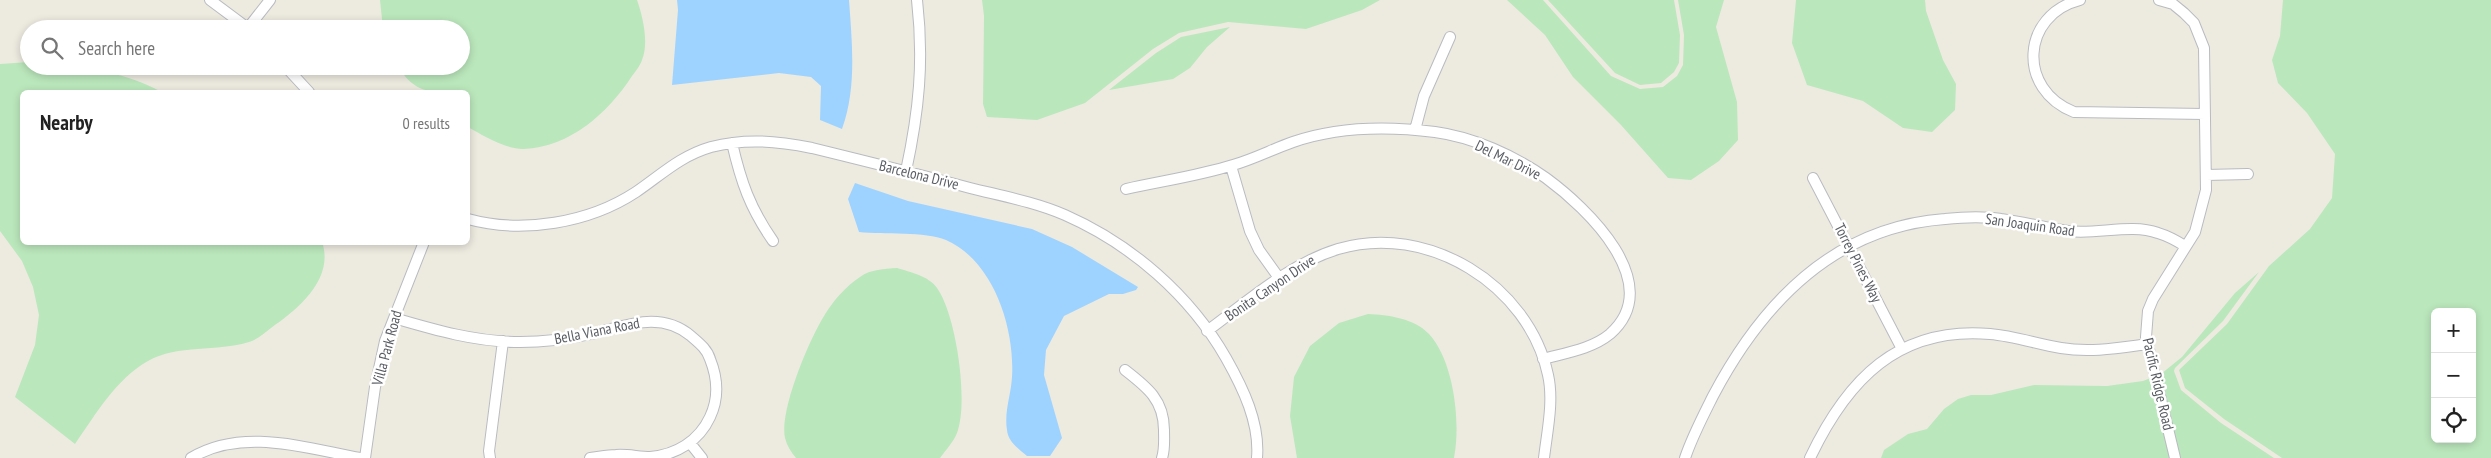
<!DOCTYPE html>
<html lang="en">
<head>
<meta charset="utf-8">
<style>
  body { margin:0; font-family:"PT Sans Narrow",sans-serif; background:#f6f6f6; color:#222 }
  .controls { position:absolute; right:15px; bottom:15px; display:grid; overflow:hidden; border-radius:8px; box-shadow:0 2px 8px #0003 }
  .controls button { width:45px; height:45px; display:grid; place-items:center; padding:0; border:0; border-bottom:1px solid #e0e0e0; background:#fff; color:#222; font:25px sans-serif }
  .list { margin:0; padding:0; list-style:none }
  h2 { display:flex; justify-content:space-between; align-items:center; height:65px; margin:0; padding:0 20px; font-size:21px }
  h2 small { font-size:16px; font-weight:400; color:#767676 }
  .icon { flex:none; width:28px; height:28px; fill:none; stroke:currentColor; stroke-width:2; stroke-linecap:round; stroke-linejoin:round }
  .map { position:relative; flex:none; width:2491px; height:458px; overflow:hidden }
  .search { position:absolute; background:#fff; box-shadow:0 2px 8px #0003; left:20px; top:20px; width:450px; height:55px; display:flex; align-items:center; gap:12px; box-sizing:border-box; padding:0 18px; border-radius:28px; color:#767676; font-size:19px }
  .panel { position:absolute; background:#fff; box-shadow:0 2px 8px #0003; left:20px; top:90px; width:450px; height:155px; border-radius:8px }
  .map>svg:first-child { display:block }
</style>
</head>
<body>
<div class="map">
<svg width="2491" height="458" viewBox="0 0 2491 458">
  <rect width="100%" height="100%" fill="#edebe0"/>
  <path fill="#bbe7bc" fill-rule="evenodd" d="M380,0H637C643,17 649,43 642,60C640,66 635,72 632,76C608,113 570,147 524,149C507,150 482,135 468,127V92C436,92 416,97 398,66H461V29H383Z
    M982,0H1380L1362,10L1306,29L1228,22L1179,33L1153,49L1085,103L1037,120L987,117L983,104L984,16Z
    M1507,0H1543L1611,76L1640,89L1663,87L1677,76L1683,65L1684,35L1678,0H1724L1716,27L1737,102L1738,140L1719,161L1691,180L1668,178L1621,125L1573,77L1545,35Z
    M1548,0H1674L1680,35L1679,63L1674,72L1661,83L1640,85L1615,73Z
    M1796,0H1925L1926,11L1943,60L1956,84L1955,110L1932,132L1903,128L1863,101L1807,85L1792,43Z
    M2283,0H2491V458H2282L2224,419L2185,388L2179,370L2227,324L2269,266L2310,229L2332,198L2335,154L2307,113L2278,83L2272,60L2280,36ZM2435,312H2472V439H2435Z
    M1230,27L1207,47L1190,68L1173,79L1109,90L1156,53L1181,37Z
    M29,62V66C78,66 118,69 162,92H22V242H322C335,279 297,310 271,328C264,333 257,340 249,342C217,352 178,344 148,361C116,379 96,414 75,444L15,397L35,345L39,315L33,287L22,261L0,231V64Z
    M897,268C910,272 929,276 937,288C956,314 969,402 957,433C954,441 946,450 940,458H796C791,452 787,446 785,438C779,411 809,340 824,316C832,302 847,285 860,277C871,269 884,269 897,268Z
    M2259,272L2223,321L2175,368L2174,371L2181,390L2221,423L2274,458H1881L1884,450L1908,434L1927,429L1944,409L1958,399L1971,395H1991L2034,385L2107,386L2143,381L2161,374L2182,357L2235,293Z
    M1368,314C1388,315 1414,318 1429,334C1454,361 1461,423 1454,458H1297L1290,416L1294,377L1310,346L1339,323Z"/>
  <path fill="#9fd3ff" d="M677,0H849C852,42 857,88 842,129L820,120L821,86L811,77L779,73L672,85L678,10Z
    M855,183L908,201L1032,229L1072,247L1138,287L1136,290L1123,294H1109L1064,316L1046,350L1044,375L1062,438L1050,456H1027C1019,449 1008,442 1007,430C1004,412 1011,395 1012,377C1015,329 994,261 946,240C925,231 884,235 859,232L848,199Z"/>
  <g fill="none" stroke-linecap="round" stroke-linejoin="round">
    <defs>
      <path id="street" d="M210,0L249,29
        M2080,0C2021,15 2017,90 2074,112L2205,114
        M2159,0L2173,4L2184,13L2194,23L2204,48L2206,190L2195,232L2153,299L2148,311L2146,337L2175,458
        M248,28L270,0
        M285,66L309,92
        M1415,130L1424,96L1450,37
        M732,143C741,182 750,208 773,241
        M1231,166L1250,231L1259,250L1279,278
        M906,171C919,111 924,61 917,0
        M2206,175L2248,174
        M1813,178L1902,349
        M1126,189C1161,181 1198,176 1233,165C1254,159 1273,149 1293,142C1339,126 1387,126 1435,132C1473,137 1515,156 1546,178C1587,208 1667,284 1610,334C1592,349 1565,353 1543,359
        M468,219C522,234 589,223 636,192C661,175 680,156 711,147C746,138 777,141 812,148C865,161 918,174 970,188C1002,196 1035,202 1065,215C1131,244 1190,295 1226,358C1243,388 1260,423 1257,458
        M394,318C435,330 476,342 520,342C543,342 568,339 591,334C626,326 660,310 691,336C699,343 707,349 710,359C718,379 719,398 710,417C699,441 676,455 650,457C639,457 627,454 616,455C607,455 599,457 590,458
        M1207,331C1248,301 1289,264 1338,249C1427,222 1529,285 1548,375C1554,401 1547,432 1544,458
        M1125,370C1147,387 1164,400 1164,430C1164,439 1165,449 1162,458
        M690,443L702,458
        M191,458C242,427 305,448 360,458
        M365,458L375,387L385,341L424,242
        M490,458L489,451L503,341
        M1685,458C1692,437 1703,416 1713,396C1762,303 1834,227 1945,219C1963,217 1983,216 2001,219C2024,222 2046,228 2068,231C2097,235 2131,223 2158,233C2168,236 2177,241 2185,246
        M1810,458C1847,380 1898,326 1990,334C2014,336 2037,344 2061,348C2090,353 2118,348 2148,344"/>
    </defs>
    <use href="#street" stroke="#b9bbc1" stroke-width="12"/>
    <use href="#street" stroke="#fff" stroke-width="10"/>
  </g>
  <g text-anchor="middle" stroke-width="5" stroke-linejoin="round" paint-order="stroke">
    <g font-size="15" fill="#595d63" stroke="#fff">
      <text transform="translate(1508 160) rotate(26)" y="5">Del Mar Drive</text>
      <text transform="translate(919 175) rotate(14)" y="5">Barcelona Drive</text>
      <text transform="translate(2030 225) rotate(8)" y="5">San Joaquin Road</text>
      <text transform="translate(1858 263) rotate(63)" y="5">Torrey Pines Way</text>
      <text transform="translate(1270 288) rotate(-34)" y="5">Bonita Canyon Drive</text>
      <text transform="translate(597 331) rotate(-11)" y="5">Bella Viana Road</text>
      <text transform="translate(387 348) rotate(-75)" y="5">Villa Park Road</text>
      <text transform="translate(2158 384) rotate(77)" y="5">Pacific Ridge Road</text>
    </g>
  </g>
</svg>
<div class="controls">
<button>+</button>
<button>−</button>
<button><svg class="icon" aria-label="locate" viewBox="0 0 24 24"><circle cx="12" cy="12" r="6"/><path d="M12 2v4M12 18v4M2 12h4M18 12h4"/></svg></button>
</div>
<div class="search"><svg class="icon" aria-label="search" viewBox="0 0 24 24"><circle cx="10" cy="10" r="6"/><path d="M15 15l6 6"/></svg>Search here</div>
<section class="panel">
<h2>Nearby<small>0 results</small></h2>
<ul class="list">
</ul>
</section>
</div>
</body>
</html>
